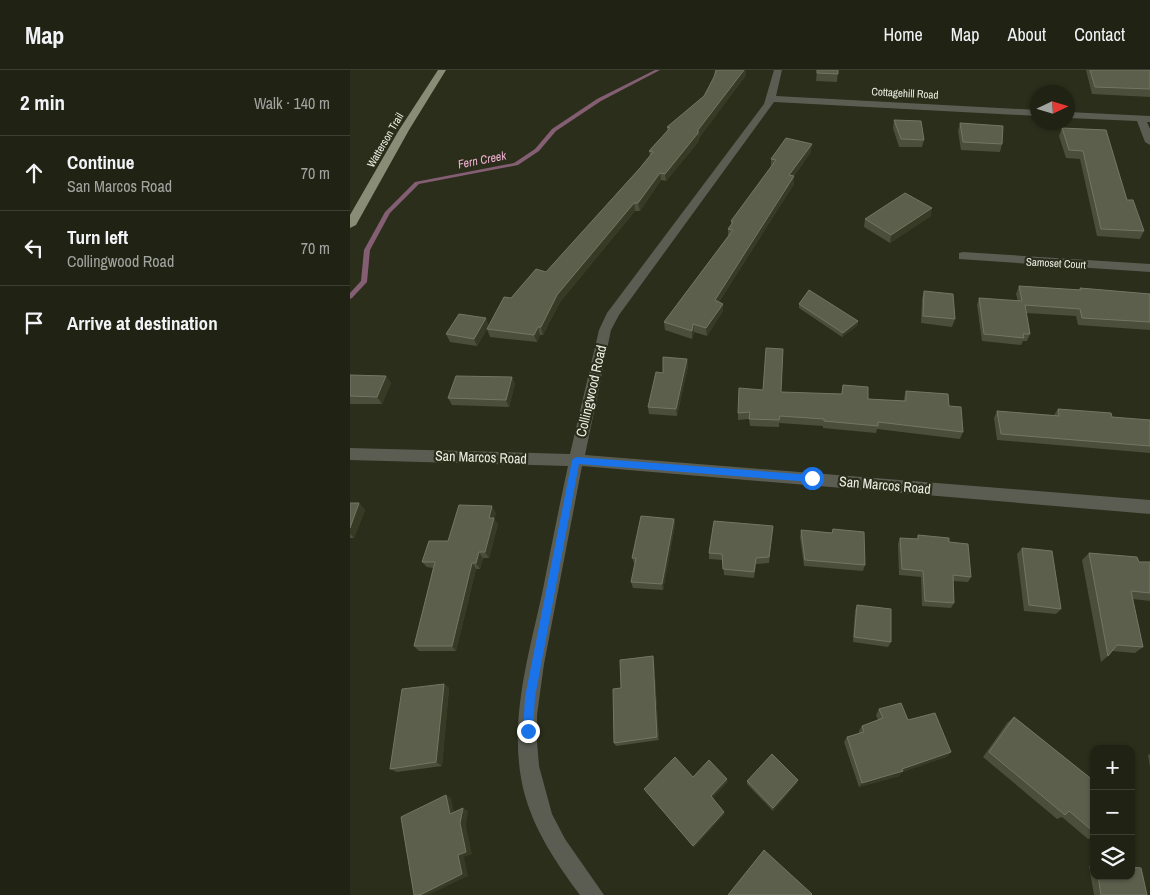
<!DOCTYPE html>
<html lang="en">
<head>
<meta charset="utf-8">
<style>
  body { margin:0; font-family:"Archivo Narrow",sans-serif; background:#282a1d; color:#f1f3f6 }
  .controls { position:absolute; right:15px; bottom:15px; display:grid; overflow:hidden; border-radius:10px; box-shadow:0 1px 4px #0004 }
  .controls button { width:45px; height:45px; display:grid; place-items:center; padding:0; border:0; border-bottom:1px solid #3d3f34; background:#202214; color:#f1f3f6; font:25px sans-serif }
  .compass { position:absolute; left:680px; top:15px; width:45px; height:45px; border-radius:50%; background:#202214; box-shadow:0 1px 4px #0004; rotate:86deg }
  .stop { position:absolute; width:15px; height:15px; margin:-11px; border:4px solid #1a73e8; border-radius:50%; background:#fff }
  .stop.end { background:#1a73e8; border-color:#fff; box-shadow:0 1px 5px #0008 }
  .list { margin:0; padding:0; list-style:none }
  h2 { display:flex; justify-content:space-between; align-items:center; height:65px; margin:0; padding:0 20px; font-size:21px }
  h2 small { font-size:16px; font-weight:400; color:#a2a4a0 }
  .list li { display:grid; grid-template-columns:32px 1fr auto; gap:15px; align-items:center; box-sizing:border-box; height:75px; padding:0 20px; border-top:1px solid #3d3f34 }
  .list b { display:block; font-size:19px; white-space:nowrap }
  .list p { margin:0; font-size:16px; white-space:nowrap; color:#a2a4a0 }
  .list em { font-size:16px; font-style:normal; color:#a2a4a0 }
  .icon { flex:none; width:28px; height:28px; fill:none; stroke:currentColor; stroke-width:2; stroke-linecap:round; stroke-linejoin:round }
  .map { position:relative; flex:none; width:800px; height:825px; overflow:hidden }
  header { display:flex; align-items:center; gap:30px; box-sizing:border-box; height:70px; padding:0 25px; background:#202214; border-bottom:1px solid #3d3f34 }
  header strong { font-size:24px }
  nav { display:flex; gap:28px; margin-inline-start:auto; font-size:18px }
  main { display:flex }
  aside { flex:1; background:#202214 }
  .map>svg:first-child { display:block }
</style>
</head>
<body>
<header>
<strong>Map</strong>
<nav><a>Home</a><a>Map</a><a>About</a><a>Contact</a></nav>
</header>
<main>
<aside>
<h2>2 min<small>Walk · 140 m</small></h2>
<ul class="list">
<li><svg class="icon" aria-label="ahead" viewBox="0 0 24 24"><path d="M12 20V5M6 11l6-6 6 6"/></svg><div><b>Continue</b><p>San Marcos Road</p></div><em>70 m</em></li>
<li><svg class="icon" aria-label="left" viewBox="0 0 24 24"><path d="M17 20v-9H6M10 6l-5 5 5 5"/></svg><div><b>Turn left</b><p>Collingwood Road</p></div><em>70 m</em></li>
<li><svg class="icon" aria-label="arrive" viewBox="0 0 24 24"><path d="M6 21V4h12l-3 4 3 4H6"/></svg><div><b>Arrive at destination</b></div></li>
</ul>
</aside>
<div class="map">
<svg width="800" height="825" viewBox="0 0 800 825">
  <rect width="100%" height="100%" fill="#2b2e1a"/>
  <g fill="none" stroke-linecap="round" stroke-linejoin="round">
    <path fill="#845e72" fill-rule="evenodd" d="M305,0H310L251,31L206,61L189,81L168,95L69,114L40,143L20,180L17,212L2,228L0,229V223L11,211L14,180L35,142L65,112L164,93L185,79L202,59L247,29Z"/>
    <path fill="#5b5d53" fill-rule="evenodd" d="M424,0H432L426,26L688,40V46L424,32L269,245L261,260L235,385L800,430V444L232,396L194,594L187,645V671L189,696L202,744L215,769L254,825H230C206,793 184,760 174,722C157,654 179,585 193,519C201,478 209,437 218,396L0,390V378L220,384L249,260L257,243L414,34Z
      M718,42L800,46V52H797L800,59V75L795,72L787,51L718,48Z
      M613,182L800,194V202L609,189V183Z"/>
    <path fill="#898d78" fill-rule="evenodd" d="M88,0H96L59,60L6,155L0,158V145L49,60Z"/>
  </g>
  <path fill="#4b4e3a" d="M467,0H488L487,12L466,11Z
    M736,0H800V27L742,24Z
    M396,5L349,68V71L316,111L311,110L290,141H285L210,232L193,265H190L187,272L140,267L137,259L127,276L100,272L96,264L139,255L161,228L196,202L290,98L300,86L299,81L317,61V57Z
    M544,50L574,70L572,77H549L543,58Z
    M610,53L652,74L650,82L611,80L608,61Z
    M712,58L756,60L777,130L794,161L790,169L747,166L730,89L716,88L709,66Z
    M461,82L444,106V114L369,232L373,241L357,266L344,262L342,269L315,260L314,252L378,166V159L381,155V151L421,97V89Z
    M581,146L540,173L514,157L515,149Z
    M669,216L729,220L730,218L800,224V260L728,255L726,246L676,243L680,264L677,271H673L671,275L632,271L627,235L629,228L668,231L666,224Z
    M574,221L605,249L602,257L571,253L572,229Z
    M449,234L508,255L492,267L449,238Z
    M337,289L338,296L327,346L299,344L298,337L313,303Z
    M0,305L36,306L41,313L32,334H0Z
    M162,307L165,314L159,337L102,335L98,328Z
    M493,315L518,329L554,331V328L556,321L599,336L613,362L610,369L527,359L526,363L473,358V356L429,353V357L400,356L399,349L388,350V343L431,322L491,324Z
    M708,339L762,347L800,350V383L647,370L644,348L647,341L704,345Z
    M0,433H9L15,440L4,468H0Z
    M146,443L144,449L148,454L139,488H133L130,499H126L106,581H69L64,576L83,498L77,497L72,492L98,471Z
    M324,449L325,455L313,520L283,518L281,512L285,494L284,493L282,488Z
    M423,456L419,493L406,494L404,508L374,505L373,490L359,489V483Z
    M483,459L515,495L513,501L454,496L450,467L451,460L482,463Z
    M568,465L599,472L621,507L618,512L603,511L604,533L601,538L572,536L571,507L549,505L548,474L550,468L567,469Z
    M672,478L711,539L706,544L674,541L667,484Z
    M739,483L789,492H800V531L783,529L793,577L785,583L762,581L758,586L751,592L732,490Z
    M507,535L541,572L538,577L503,572L505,540Z
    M303,586L304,591L309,670L266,676L264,673L271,618Z
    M94,614L99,618L92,696L47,702L40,699Z
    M529,639L558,650L601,682L596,687L552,702L549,706L509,717L494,672L497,667L509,663V661L512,656L528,650L526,645Z
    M664,647L744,711V767L738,769L712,747L707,749L633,687L657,653Z
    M800,684V697L798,685Z
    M397,711L447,713L423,741L397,714Z
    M744,794V806H781L797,825H744L739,796Z"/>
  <path fill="#373a25" d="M394,0H396V5L349,68L348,60Z
    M348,63L349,71L316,111L315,104Z
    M462,74L461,82L439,113V105Z
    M310,103L311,110L290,141L288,133Z
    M444,106V114L365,238V230Z
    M284,133L285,141L210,232L193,265L191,257L207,225Z
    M582,138L581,146L540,173L541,165Z
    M373,234V241L357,266L356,258Z
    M136,248L139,256L127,276L124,269Z
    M508,251V255L492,267L493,263Z
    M343,254L344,262L342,269V261Z
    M188,257L190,265L187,272L184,265Z
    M337,289L338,296L327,346L326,339Z
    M36,306L41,313L32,334L27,327Z
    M162,307L165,314L159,337L156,330Z
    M9,433L15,440L4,468L0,464V458Z
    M142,436L146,443L144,449L148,454L139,488L135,482L139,448Z
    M324,449L325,455L313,520L312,514Z
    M129,482L133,488L130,499L126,493Z
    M122,493L126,499L106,581L102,576Z
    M303,586L304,591L309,670L307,667Z
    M94,614L99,618L92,696L86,692Z
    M601,682L596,687L552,702L549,706L509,717L512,713Z
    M377,709L378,712L362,729L361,726Z
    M448,710L447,713L423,741V738Z
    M96,725L101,728L105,747L100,744Z
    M113,738L118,741L116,756L122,784L114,787L118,806L78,825H70L108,785L110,753Z
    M374,742L375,744L344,778L343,776Z"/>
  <path fill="#5c5f4c" stroke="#737663" d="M366,0H394L348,60V63L315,104L310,103L288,133H284L207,225L191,257H188L184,265L137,259L154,227L161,228L186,199L196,202L290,98L303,82L299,81L320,58L317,57L354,26L364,7Z
    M467,0H488V4L467,3Z
    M740,0H800V19L745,17Z
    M544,50L571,51L574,70L551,69Z
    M610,53L653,56L652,74L613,72Z
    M712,58L756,60L777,130H783L794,161L751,159L733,81L719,80Z
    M436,68L462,74L439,105L444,106L365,230L373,234L356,258L343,254L342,261L314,252L383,160L378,159L383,152L381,151L426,90L421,89Z
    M555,123L582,138L541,165L515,149Z
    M669,216L731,220L730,218L800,224V252L732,248L730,239L675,235L680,264H673L674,268L634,264L629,228L672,231Z
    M459,220L508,251L493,263L449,234Z
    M574,221L603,224L605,249L573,246Z
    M109,244L136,248L124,269L96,264Z
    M416,278L433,279L431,322L492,324L493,315L518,317V329L556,331V321L598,324L599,336L611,337L613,362L528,352V356L474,351V349L430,346L429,350L399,349L400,342L388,343L389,318L413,320Z
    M313,287L337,289L326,339L298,337L306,302L313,303Z
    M0,305L36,306L27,327L0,326Z
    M106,306L162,307L156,330L98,328Z
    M708,339L761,343L762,347L800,350V376L651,364L647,341L709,346Z
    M0,433H9L0,458Z
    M109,435L142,436L139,448H144L135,482H129L126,493H122L102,576H64L85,492H72L79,471H98Z
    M291,446L324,449L312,514L281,512L286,488H282Z
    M364,451L423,456L419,487L406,488L404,502L373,499L372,484L359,483Z
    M483,459L514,462L515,495L455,490L451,460L482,463Z
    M568,465L599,468V472L618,474L621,507L603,505L604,533L575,531L573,501L552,499L550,468L568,469Z
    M672,478L702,481L711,539L679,535Z
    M739,483L787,487L789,492H800V523L781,521L793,577L767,575L758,586Z
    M507,535L541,539V572L504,567Z
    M303,586L307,667L264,673L263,619L271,618L270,590Z
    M94,614L86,692L40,699L52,619Z
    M551,633L558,650L585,643L601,682L552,699L553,701L512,713L497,667L514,662L512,656L533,648L529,639Z
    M664,647L744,711V762L719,741L715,745L639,682Z
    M422,684L448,710L423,738L397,711Z
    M325,687L343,707L359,690L377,709L361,726L374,742L343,776L294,719Z
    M96,725L100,744L113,738L110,753L116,782L108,785L112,804L70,825H64L51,747Z
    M414,780L462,824L461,825H378Z
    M781,797L791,798L797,825H751L748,806H781Z"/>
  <path fill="#1a73e8" d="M226,387L462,405L466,408L462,412L229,394L185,627L183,661L178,666L173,661L175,627L222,390Z"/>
  <g text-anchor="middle" stroke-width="4.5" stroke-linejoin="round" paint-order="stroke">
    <g font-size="11" fill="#eceee2" stroke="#2b2e1a">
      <text transform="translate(555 23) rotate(3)" y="4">Cottagehill Road</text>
      <text transform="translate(35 70) rotate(-60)" y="4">Watterson Trail</text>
      <text transform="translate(706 193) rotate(3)" y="4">Samoset Court</text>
    </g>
    <g font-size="12" font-style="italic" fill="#efafd1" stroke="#2b2e1a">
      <text transform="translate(132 90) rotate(-11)" y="4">Fern Creek</text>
    </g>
    <g font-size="14" fill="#eceee2" stroke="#2b2e1a">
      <text transform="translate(241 321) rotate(-77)" y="5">Collingwood Road</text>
      <text transform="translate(131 387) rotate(2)" y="5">San Marcos Road</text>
      <text transform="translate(535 415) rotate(5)" y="5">San Marcos Road</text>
    </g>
  </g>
</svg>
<div class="controls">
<button>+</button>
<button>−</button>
<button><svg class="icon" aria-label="layers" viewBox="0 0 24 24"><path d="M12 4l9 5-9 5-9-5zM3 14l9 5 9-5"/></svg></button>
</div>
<svg class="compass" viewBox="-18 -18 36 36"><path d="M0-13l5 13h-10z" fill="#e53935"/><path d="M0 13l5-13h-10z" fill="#a2a4a0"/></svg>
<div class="stop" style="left:462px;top:408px"></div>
<div class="stop end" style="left:178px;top:661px"></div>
</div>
</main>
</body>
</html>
